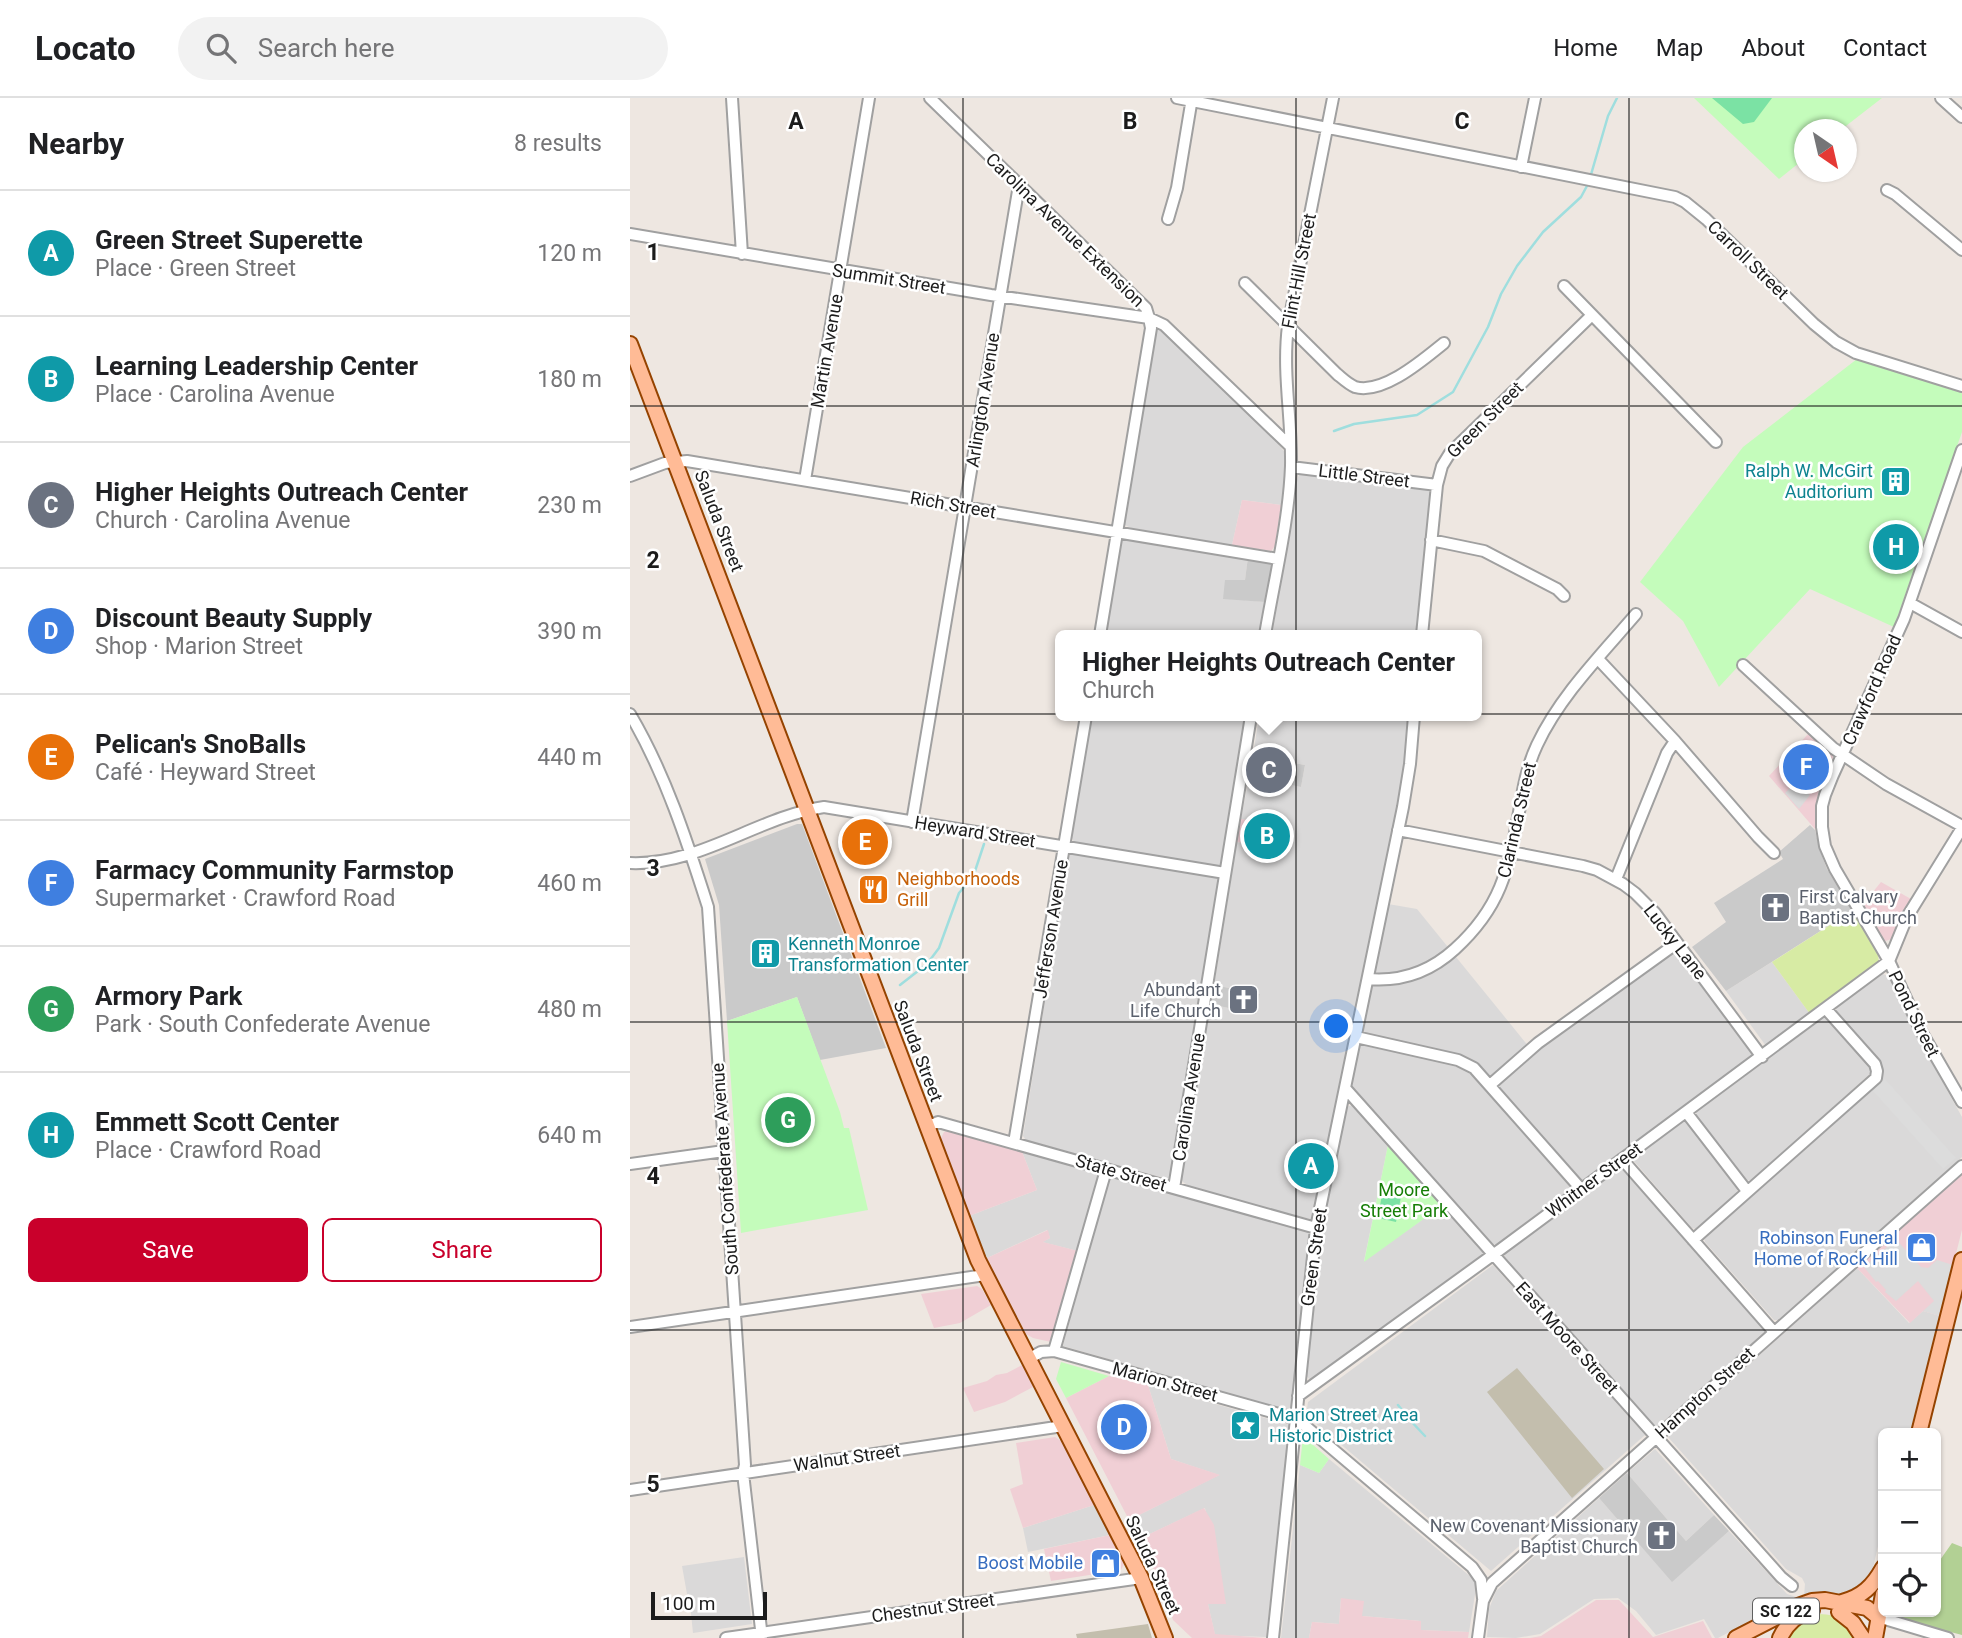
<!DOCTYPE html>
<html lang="en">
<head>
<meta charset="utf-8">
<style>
  body { margin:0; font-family:Roboto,sans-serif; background:#f2f2f2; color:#202124 }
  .controls { position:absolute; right:21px; bottom:21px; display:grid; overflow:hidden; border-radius:10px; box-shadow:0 2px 5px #0004 }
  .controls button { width:63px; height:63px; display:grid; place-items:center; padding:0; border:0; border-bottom:2px solid #e0e0e0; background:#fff; color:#202124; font:35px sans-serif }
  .compass { position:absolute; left:1164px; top:21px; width:63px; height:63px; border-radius:50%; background:#fff; box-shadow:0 2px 5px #0004; rotate:146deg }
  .scale { position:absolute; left:21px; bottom:18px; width:116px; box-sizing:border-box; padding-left:7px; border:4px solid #1c1c1c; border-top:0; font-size:19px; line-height:24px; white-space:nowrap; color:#1c1c1c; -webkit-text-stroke:5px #fff; paint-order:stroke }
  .you { position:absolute; left:707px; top:929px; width:24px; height:24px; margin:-18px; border:5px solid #fff; border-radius:50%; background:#1a73e8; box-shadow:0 0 0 10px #1a73e833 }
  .badge { display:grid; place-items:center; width:46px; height:46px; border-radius:50%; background:#c9002b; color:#fff; font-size:23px; font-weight:700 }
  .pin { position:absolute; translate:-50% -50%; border:4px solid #fff; box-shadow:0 2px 7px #0006 }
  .popup { position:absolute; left:425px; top:532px; width:427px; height:91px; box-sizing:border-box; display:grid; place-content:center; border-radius:10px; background:#fff; filter:drop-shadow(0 2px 5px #0005); font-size:23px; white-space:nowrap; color:#757577 }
  .popup b { font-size:26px; color:#202124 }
  .popup::after { content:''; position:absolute; left:50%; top:100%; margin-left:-14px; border:14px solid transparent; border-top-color:#fff }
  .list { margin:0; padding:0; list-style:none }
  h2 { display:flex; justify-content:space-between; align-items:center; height:91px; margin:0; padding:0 28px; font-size:30px }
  h2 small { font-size:23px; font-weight:400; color:#757577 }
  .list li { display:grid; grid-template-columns:46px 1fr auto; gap:21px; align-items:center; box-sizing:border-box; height:126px; padding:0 28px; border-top:2px solid #e0e0e0 }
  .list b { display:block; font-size:26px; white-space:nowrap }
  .list p { margin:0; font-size:23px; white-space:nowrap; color:#757577 }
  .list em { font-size:23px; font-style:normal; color:#757577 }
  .actions { display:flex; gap:14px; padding:21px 28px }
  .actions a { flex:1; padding:16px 0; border:2px solid #c9002b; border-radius:10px; text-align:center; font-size:24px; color:#c9002b }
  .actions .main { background:#c9002b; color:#fff }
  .icon { flex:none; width:38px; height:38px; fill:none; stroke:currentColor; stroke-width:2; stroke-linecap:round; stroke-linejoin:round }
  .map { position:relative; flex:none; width:1332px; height:1540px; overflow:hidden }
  header { display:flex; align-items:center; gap:42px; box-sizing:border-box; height:98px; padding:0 35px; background:#fff; border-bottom:2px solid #e0e0e0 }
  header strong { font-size:33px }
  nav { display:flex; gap:38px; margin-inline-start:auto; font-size:24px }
  .search { width:490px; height:63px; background:#f2f2f2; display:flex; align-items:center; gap:18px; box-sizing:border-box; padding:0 24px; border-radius:38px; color:#757577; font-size:26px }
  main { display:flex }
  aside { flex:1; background:#fff }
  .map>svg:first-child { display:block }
</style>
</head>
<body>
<header>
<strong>Locato</strong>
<div class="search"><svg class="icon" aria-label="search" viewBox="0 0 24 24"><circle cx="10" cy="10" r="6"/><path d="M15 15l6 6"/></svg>Search here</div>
<nav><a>Home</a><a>Map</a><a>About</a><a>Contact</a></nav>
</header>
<main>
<aside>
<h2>Nearby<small>8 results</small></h2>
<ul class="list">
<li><span class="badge" style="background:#0f9aa8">A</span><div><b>Green Street Superette</b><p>Place · Green Street</p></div><em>120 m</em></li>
<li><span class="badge" style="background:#0f9aa8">B</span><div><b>Learning Leadership Center</b><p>Place · Carolina Avenue</p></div><em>180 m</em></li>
<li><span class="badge" style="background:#6b7280">C</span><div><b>Higher Heights Outreach Center</b><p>Church · Carolina Avenue</p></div><em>230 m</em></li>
<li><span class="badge" style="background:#3f7fe0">D</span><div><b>Discount Beauty Supply</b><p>Shop · Marion Street</p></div><em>390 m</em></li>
<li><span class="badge" style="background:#e8710a">E</span><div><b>Pelican's SnoBalls</b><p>Café · Heyward Street</p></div><em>440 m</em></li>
<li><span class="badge" style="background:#3f7fe0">F</span><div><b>Farmacy Community Farmstop</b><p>Supermarket · Crawford Road</p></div><em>460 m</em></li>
<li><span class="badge" style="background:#2e9e5b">G</span><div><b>Armory Park</b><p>Park · South Confederate Avenue</p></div><em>480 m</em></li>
<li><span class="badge" style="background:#0f9aa8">H</span><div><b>Emmett Scott Center</b><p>Place · Crawford Road</p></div><em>640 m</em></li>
</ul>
<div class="actions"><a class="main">Save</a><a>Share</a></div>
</aside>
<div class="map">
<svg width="1332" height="1540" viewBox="0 0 1332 1540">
  <rect width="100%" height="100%" fill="#eee7e1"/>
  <path fill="#dad9d9" d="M529,231L646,343L656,356L657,367L651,407L612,402L602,447L501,430L495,427V412L524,236Z
    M673,376L797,390L800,393L787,537H642L666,384L669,377Z
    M493,440L618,459L615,482L593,500L635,504L630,537H476L491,446Z
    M462,618H615L592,767L587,768L561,765L444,744L442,740Z
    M629,618H779L770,700L697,1056L670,1050L665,1071L692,1077L684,1122L564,1091L553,1084L551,1080L580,906L626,916L630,896L584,887L607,744L657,752L660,729L611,721L619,679L671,689L675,667L623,658Z
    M443,755L589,780L541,1077L538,1081L396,1042L393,1038L438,761L440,756Z
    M758,806L787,811L904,955L1042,855L1047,854L1122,953L1123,957L867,1147L863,1146L721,989Z
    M1142,864L1180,916L1136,948L1096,893Z
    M1253,876L1260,879L1283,931L1332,1019V1059L1149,1222H1144L1075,1144L1074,1139L1249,984L1253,974L1250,964L1206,912L1207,909Z
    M1194,919L1198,921L1241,970L1242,974L1121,1083L1117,1082L1067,1019L1066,1014Z
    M722,1007L758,1047L734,1163L813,1107L853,1151L854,1155L683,1281H679L676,1277L684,1187L697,1106L717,1009Z
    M1052,1023H1057L1108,1090L1107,1095L1066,1131L1062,1130L1003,1062L1004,1058Z
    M391,1051L466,1072L469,1075L448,1153L412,1144L420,1140L417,1132L357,1160L339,1118L407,1092Z
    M989,1069H993L1136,1231L1135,1234L1028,1328H1025L876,1162L874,1156Z
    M481,1079L677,1132L680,1137L662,1309L657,1312L433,1248L478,1081Z
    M863,1167L1015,1337L861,1473L676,1317L678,1304Z
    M1227,1170L1279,1225L1293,1213L1310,1218L1280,1335H1253V1427L1241,1478L1225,1494L1209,1498L1189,1496L1174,1498L1175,1486L1172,1480L1156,1471L1038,1339Z
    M518,1287L660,1327L636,1539L585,1537L578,1506L595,1505L575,1410L509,1441L499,1422L589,1377L541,1361Z
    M1025,1351L1084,1417L1056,1443L997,1375Z
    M699,1361L847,1484L839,1534L791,1532V1523L732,1518L711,1500L709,1526L682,1524L679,1540H651L670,1367L689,1375Z
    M969,1400L1042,1483L1099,1433L1157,1496L1166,1499L1088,1540H1085L1074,1521L1026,1537L1006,1513L988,1500L964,1501L910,1536L886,1540L857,1539L859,1511L866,1493Z
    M464,1407L480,1437L398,1454L393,1430Z
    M114,1459L122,1526L63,1535L59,1496H57L52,1468Z"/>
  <path fill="#f0cfd5" d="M612,402L651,407L645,448L641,453L602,447Z
    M1179,635L1201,654L1203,659L1190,689L1186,706L1185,731L1139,678Z
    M611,721L661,729L657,752L607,744Z
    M1251,784L1281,801L1262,841L1255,843L1233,806Z
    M323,1032L391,1051L407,1092L339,1118L312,1045L311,1040L314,1034Z
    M670,1050L697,1056L692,1077L665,1071Z
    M1332,1076V1132L1310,1218L1293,1213L1280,1225L1227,1170Z
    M418,1132L420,1140L413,1144L448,1153L421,1244L403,1240L396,1236L357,1160Z
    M347,1188L352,1191L361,1207L330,1225L304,1230L291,1196Z
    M392,1267L403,1289L375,1304L344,1314L333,1290L357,1283L366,1277L377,1275Z
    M479,1278L518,1287L541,1361L590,1377L499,1422L436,1300Z
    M425,1339L431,1343L464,1407L393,1430L380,1391L393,1386L386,1345Z
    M574,1410L584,1427L596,1506H578L585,1536L635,1540H562L543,1522L529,1482L509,1441Z
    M480,1437L494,1466L491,1472L421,1483L414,1451Z
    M711,1500L734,1503L732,1518L791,1523V1532L839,1534L838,1540H679L682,1524L709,1526Z
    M966,1502H989L1023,1539L1073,1523L1082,1540H900L911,1538Z"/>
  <path fill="#cacaca" d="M618,459L640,464L642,466L635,504L593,501L595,482H615Z
    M623,658L675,667L671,689L619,679Z
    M167,726H172L256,950L190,962L167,899L97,923L89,807L75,761Z
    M1180,727L1185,732L1190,753L1197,771L1222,813L1096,893L1062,849L1096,824L1084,805L1153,761L1149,754Z
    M584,887L630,896L626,916L580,906Z
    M997,1375L1056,1443L1084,1417L1099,1433L1042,1484L969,1400Z"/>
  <path fill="#c3bead" d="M887,1270L974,1371L942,1400L857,1294Z
    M518,1526L522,1540H447L446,1536Z"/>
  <path fill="#d7eba4" d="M1222,813L1248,857L1249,864L1180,916L1142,864Z
    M1189,1516C1210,1517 1216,1522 1228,1540H1156L1157,1537L1177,1518Z"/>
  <path fill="#b2d094" d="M1322,1445L1332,1449V1537L1264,1519L1265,1514H1306V1462H1310Z"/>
  <path fill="#c4fcbb" d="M1064,0H1252L1212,31L1174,32V61L1149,81Z
    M1227,261L1332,295V334L1264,529L1180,491L1089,589L1053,523L1010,484L1113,349Z
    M167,899L210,1014L214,1030H219L238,1112L111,1135L97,923Z
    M758,1047L813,1107L734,1164Z
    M431,1264L479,1278L436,1300L426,1281Z
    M673,1338L699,1361L689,1375L670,1367Z"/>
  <path fill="#7be2a4" d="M1082,0H1142L1124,24L1113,26Z
    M753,1090L772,1094L766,1124L748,1120Z"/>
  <path fill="#dcdcdc" d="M1165,685L1180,697L1169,711L1155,695Z
    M1255,981L1326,1060L1313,1071L1243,993Z
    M1263,1138L1291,1169L1298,1170L1307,1162L1323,1167L1310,1218L1293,1213L1304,1203L1288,1183L1266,1203L1255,1194L1256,1192L1248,1183L1246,1184L1234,1169L1258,1148L1256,1144Z"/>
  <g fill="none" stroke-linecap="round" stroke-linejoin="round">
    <path stroke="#9fdede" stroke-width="2.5" d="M960,80L978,18L987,0
      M704,333L724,326L787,317L823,294L858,229L871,196L887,168L913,134L951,99L958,86
      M270,887L297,866L309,850L329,795L343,779L354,746
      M768,1307L776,1317
      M778,1320L795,1338"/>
    <defs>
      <path id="minor" d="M102,0L112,156
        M300,0L516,210L519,220L534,227L660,348
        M547,0L1045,99L1055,104L1076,121L1184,226L1206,244L1226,255L1332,288
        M1311,0L1332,19
        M891,69L905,0
        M1257,92L1265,96L1332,152
        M538,121L547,90L562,0
        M0,136L361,197L519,220L521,230L470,537
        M615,185L707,276C712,280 718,286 725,289C753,297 794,261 814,245
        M934,188L1086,344
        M1332,352L1274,521L1203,677L1195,697L1192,708V729L1195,748L1205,771L1259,863L1291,933L1332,1004
        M661,369L807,387
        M0,378L35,365L57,363L648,461
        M175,382L239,0
        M801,442L854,453L927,491L934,498
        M1280,505L1332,534
        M635,537C644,483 659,423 661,368C662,321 652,275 658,228L703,0
        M792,537L807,387L812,368L820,355L962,217
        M968,561L1045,643L1128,739L1144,755
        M1113,567L1203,650L1256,686L1332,728
        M0,616C35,675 57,743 78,809L115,1367L113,1375L132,1540
        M282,724L389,87
        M768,732L953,768L967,772L993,786L1005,795L1025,815L1132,959
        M0,765C69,768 127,719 194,709L595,775
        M986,781L1037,655L1045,643
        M738,881C772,884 800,874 825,851C871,809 878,773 889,714C893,691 897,668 907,647C930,598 971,557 1006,516
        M726,939L828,962L844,970L951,1091
        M860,987L908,945L1047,845
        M715,990L1151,1479L1162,1488
        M1056,1014L1117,1093
        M296,1029L308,1024L686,1130
        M384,1045L456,618
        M992,1061L1144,1234
        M0,1066L94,1053
        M544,1090L621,618
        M1063,1142L1246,980L1247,973L1245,966L1196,911
        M0,1229L355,1177
        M424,1253L667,1321L842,1469L851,1482L853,1500
        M398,1261L411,1254L424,1253L476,1072
        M668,1298L871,1151L1259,863L1277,819L1332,730
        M0,1392L433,1328
        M1248,1519L1318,1540
        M96,1540L511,1480
        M643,1540L686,1130L773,709L780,666L784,618
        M848,1540L853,1503L862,1485L1332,1068"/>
      <path id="major" d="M0,246L348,1162L511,1480L535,1540
        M1289,1335L1332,1162
        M1212,1504C1232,1499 1243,1488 1253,1470
        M1209,1514L1223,1525L1233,1540
        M1106,1540L1168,1508L1182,1503L1195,1502L1237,1510L1248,1519
        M1150,1540C1157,1525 1167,1517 1182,1512
        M1245,1540L1253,1496"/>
    </defs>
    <use href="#minor" stroke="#a0a0a0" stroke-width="14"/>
    <use href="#major" stroke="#954300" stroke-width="18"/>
    <use href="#minor" stroke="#fff" stroke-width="10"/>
    <use href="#major" stroke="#ffbb96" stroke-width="14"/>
  </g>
  <path fill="none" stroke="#1c1c1c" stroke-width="2" stroke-opacity="0.55" d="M333,0V1540M666,0V1540M999,0V1540M0,308H1332M0,616H1332M0,924H1332M0,1232H1332"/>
  <defs>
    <symbol id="building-square" viewBox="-11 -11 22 22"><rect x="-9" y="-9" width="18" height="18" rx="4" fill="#0f9aa8" stroke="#fff"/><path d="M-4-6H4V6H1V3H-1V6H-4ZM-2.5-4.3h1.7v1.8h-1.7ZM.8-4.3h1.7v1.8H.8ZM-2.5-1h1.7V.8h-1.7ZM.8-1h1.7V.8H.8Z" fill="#fff"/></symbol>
    <symbol id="restaurant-square" viewBox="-11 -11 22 22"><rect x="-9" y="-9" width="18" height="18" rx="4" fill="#e8710a" stroke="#fff"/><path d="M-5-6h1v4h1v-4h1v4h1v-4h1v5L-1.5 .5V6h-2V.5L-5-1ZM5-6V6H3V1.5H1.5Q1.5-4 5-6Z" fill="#fff"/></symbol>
    <symbol id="church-square" viewBox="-11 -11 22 22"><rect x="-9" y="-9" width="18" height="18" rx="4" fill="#6b7280" stroke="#fff"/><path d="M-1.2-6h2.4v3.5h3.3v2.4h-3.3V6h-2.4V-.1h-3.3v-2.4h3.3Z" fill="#fff"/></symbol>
    <symbol id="shop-square" viewBox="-11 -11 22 22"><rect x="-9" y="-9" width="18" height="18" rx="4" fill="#3f7fe0" stroke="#fff"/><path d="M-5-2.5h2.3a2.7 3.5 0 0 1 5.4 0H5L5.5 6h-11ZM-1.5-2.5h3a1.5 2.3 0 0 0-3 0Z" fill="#fff"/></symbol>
    <symbol id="sight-square" viewBox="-11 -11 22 22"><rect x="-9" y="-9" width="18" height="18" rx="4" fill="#0f9aa8" stroke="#fff"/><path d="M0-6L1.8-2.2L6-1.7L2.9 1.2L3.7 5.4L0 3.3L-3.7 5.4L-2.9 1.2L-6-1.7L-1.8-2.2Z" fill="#fff"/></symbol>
  </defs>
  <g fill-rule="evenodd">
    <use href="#building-square" x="1248" y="366" width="35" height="35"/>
    <use href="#restaurant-square" x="226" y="774" width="35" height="35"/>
    <use href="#church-square" x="1128" y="792" width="35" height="35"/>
    <use href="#building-square" x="118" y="838" width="35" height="35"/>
    <use href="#church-square" x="596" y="884" width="35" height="35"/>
    <use href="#shop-square" x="1274" y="1132" width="35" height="35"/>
    <use href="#sight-square" x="598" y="1310" width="35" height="35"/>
    <use href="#church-square" x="1014" y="1420" width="35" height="35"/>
    <use href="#shop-square" x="458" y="1448" width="35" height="35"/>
  </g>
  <g text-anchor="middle" stroke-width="5" stroke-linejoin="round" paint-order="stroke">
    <rect fill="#fff" stroke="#606060" stroke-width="2" x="1123" y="1500.5" width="66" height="25" rx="5"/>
    <g font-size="16" font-weight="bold" fill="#1c1c1c">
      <text x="1156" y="1519">SC 122</text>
    </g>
    <g font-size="18" fill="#1c1c1c" stroke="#fff">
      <text transform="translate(435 132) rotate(44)" y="6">Carolina Avenue Extension</text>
      <text transform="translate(1118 162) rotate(44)" y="6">Carroll Street</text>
      <text transform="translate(669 173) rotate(-79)" y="6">Flint Hill Street</text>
      <text transform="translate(259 181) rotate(9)" y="6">Summit Street</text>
      <text transform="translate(197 253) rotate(-80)" y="6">Martin Avenue</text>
      <text transform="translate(353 302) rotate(-81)" y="6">Arlington Avenue</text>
      <text transform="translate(855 322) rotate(-45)" y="6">Green Street</text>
      <text transform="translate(734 378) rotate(7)" y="6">Little Street</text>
      <text transform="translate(323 407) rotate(10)" y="6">Rich Street</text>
      <text transform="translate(89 423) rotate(69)" y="6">Saluda Street</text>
      <text transform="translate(1242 592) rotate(-66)" y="6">Crawford Road</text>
      <text transform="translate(887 722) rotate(-77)" y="6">Clarinda Street</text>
      <text transform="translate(345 734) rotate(9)" y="6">Heyward Street</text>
      <text transform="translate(421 831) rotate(-81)" y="6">Jefferson Avenue</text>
      <text transform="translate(1045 844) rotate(52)" y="6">Lucky Lane</text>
      <text transform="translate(1284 916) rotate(64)" y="6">Pond Street</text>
      <text transform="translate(288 953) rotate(69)" y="6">Saluda Street</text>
      <text transform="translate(559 999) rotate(-81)" y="6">Carolina Avenue</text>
      <text transform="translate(95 1071) rotate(-94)" y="6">South Confederate Avenue</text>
      <text transform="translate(491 1075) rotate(16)" y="6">State Street</text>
      <text transform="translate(964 1082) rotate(-36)" y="6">Whitner Street</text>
      <text transform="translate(684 1159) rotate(-82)" y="6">Green Street</text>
      <text transform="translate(937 1240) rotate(48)" y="6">East Moore Street</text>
      <text transform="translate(535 1284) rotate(15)" y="6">Marion Street</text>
      <text transform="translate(1075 1295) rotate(-42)" y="6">Hampton Street</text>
      <text transform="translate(217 1360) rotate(-8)" y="6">Walnut Street</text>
      <text transform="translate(523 1467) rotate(65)" y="6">Saluda Street</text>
      <text transform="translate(303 1510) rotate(-8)" y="6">Chestnut Street</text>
    </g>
    <g font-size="18" fill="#0d838f" stroke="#fff" text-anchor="start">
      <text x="1243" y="379" text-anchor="end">Ralph W. McGirt<tspan x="1243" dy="21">Auditorium</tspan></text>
      <text x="158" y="852">Kenneth Monroe<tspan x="158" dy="21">Transformation Center</tspan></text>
      <text x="639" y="1323">Marion Street Area<tspan x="639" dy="21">Historic District</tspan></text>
    </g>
    <g font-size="18" fill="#c56008" stroke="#fff" text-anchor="start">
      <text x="267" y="787">Neighborhoods<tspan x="267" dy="21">Grill</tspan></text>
    </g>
    <g font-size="18" fill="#5b616d" stroke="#fff" text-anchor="end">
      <text x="1169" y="805" text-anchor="start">First Calvary<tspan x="1169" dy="21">Baptist Church</tspan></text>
      <text x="591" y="898">Abundant<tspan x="591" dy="21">Life Church</tspan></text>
      <text x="1008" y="1434">New Covenant Missionary<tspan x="1008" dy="21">Baptist Church</tspan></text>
    </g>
    <g font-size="18" fill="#167e06" stroke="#fff">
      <text x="774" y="1098">Moore<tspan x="774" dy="21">Street Park</tspan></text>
    </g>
    <g font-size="18" fill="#366cbe" stroke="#fff" text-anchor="end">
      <text x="1268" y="1146">Robinson Funeral<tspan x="1268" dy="21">Home of Rock Hill</tspan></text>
      <text x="453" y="1471">Boost Mobile</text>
    </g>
  </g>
  <g font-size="23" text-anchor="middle" font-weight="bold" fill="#1c1c1c" stroke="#fff" stroke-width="5" stroke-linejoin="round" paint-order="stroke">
    <text x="166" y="31">A</text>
    <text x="500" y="31">B</text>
    <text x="832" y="31">C</text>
    <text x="23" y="162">1</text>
    <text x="23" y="470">2</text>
    <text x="23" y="778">3</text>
    <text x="23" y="1086">4</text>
    <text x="23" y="1394">5</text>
  </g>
</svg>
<div class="controls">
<button>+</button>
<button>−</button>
<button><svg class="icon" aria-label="locate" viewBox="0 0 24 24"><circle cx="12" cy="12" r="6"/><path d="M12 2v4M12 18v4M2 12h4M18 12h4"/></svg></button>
</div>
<svg class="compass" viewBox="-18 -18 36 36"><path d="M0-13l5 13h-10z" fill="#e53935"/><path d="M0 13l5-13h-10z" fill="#757577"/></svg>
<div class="scale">100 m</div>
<div class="you"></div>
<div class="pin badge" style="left:681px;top:1068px;background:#0f9aa8">A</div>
<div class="pin badge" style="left:637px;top:738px;background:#0f9aa8">B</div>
<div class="pin badge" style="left:639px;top:672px;background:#6b7280">C</div>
<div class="popup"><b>Higher Heights Outreach Center</b>Church</div>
<div class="pin badge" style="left:494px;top:1329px;background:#3f7fe0">D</div>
<div class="pin badge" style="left:235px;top:744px;background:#e8710a">E</div>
<div class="pin badge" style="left:1176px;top:669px;background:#3f7fe0">F</div>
<div class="pin badge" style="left:158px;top:1022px;background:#2e9e5b">G</div>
<div class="pin badge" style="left:1266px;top:449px;background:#0f9aa8">H</div>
</div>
</main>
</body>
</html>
